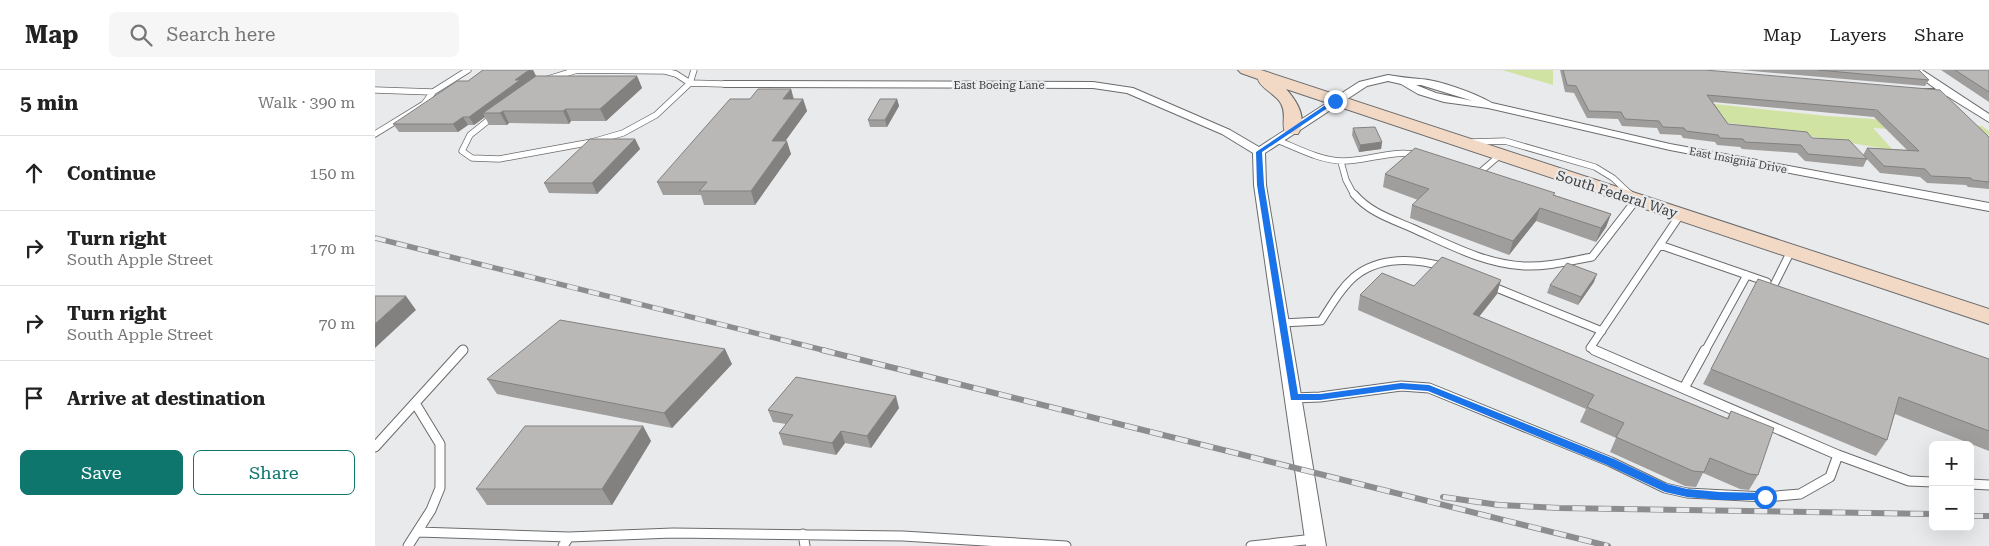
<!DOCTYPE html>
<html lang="en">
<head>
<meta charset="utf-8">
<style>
  body { margin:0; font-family:"Roboto Serif",serif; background:#f6f6f6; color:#222 }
  .controls { position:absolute; right:15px; bottom:15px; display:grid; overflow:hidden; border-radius:8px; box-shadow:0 5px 20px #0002 }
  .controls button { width:45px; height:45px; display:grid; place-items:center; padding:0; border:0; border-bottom:1px solid #e0e0e0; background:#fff; color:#222; font:25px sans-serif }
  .stop { position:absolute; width:15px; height:15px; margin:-11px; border:4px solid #1a73e8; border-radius:50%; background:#fff }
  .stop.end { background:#1a73e8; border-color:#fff; box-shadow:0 1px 5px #0008 }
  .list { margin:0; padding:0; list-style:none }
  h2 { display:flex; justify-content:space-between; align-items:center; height:65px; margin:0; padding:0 20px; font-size:21px }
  h2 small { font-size:16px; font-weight:400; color:#767676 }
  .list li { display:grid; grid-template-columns:32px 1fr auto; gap:15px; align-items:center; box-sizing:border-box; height:75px; padding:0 20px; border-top:1px solid #e0e0e0 }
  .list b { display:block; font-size:19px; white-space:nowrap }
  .list p { margin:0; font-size:16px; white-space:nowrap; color:#767676 }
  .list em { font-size:16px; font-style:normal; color:#767676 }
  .actions { display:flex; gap:10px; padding:15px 20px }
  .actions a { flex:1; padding:11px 0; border:1px solid #0f766e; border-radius:8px; text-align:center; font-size:18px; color:#0f766e }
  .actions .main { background:#0f766e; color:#fff }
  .icon { flex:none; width:28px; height:28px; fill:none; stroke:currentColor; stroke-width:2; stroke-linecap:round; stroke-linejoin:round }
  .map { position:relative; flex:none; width:1614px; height:476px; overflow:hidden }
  header { display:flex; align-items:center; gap:30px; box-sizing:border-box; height:70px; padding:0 25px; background:#fff; border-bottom:1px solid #e0e0e0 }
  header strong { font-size:24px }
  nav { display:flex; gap:28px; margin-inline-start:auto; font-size:18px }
  .search { width:350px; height:45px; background:#f6f6f6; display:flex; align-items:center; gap:12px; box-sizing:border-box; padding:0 18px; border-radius:8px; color:#767676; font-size:19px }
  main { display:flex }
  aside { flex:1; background:#fff }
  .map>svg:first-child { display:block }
</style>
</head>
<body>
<header>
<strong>Map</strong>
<div class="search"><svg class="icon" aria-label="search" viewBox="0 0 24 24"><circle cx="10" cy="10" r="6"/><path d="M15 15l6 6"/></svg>Search here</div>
<nav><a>Map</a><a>Layers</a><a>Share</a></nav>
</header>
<main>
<aside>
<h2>5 min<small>Walk · 390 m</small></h2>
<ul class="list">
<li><svg class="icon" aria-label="ahead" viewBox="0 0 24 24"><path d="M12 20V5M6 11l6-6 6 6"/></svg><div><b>Continue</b></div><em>150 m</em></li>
<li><svg class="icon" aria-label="right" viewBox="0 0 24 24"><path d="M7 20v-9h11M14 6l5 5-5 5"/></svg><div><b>Turn right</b><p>South Apple Street</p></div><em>170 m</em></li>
<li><svg class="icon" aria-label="right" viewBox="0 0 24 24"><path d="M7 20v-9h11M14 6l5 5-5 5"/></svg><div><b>Turn right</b><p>South Apple Street</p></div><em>70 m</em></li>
<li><svg class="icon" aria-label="arrive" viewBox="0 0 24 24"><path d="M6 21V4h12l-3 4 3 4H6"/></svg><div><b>Arrive at destination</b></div></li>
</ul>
<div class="actions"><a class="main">Save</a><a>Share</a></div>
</aside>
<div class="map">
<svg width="1614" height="476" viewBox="0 0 1614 476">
  <rect width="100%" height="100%" fill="#e9eaec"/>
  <path fill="#d1e3a3" d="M1127,0H1178V15Z
    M1274,27L1452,46L1607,56L1614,61V65L1498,58L1518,80L1276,40Z"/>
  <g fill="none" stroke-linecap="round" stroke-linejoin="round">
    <defs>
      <path id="lane-far2" d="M173,9L202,0L290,1L301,4L315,13L349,14
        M0,20L58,22L93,0
        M120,45L95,65L87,81L97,88L124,89L217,72L248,63L281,45L315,13L319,0
        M0,64L49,34L58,22
        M902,70C922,78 946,91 968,91C994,91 1017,79 1044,85
        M1096,72L1130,71L1220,97L1238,108L1256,125
        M966,92L971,110L979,125
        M1103,104L1125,85"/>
      <path id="lane-far1" d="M979,124C994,142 1016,149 1037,158C1073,174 1109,194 1149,196C1172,197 1195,191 1217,187L1261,130L1254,124
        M1285,175L1392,212
        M1114,215L1227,261
        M1399,215L1416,181
        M907,253L946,251C956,236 965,219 979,207C1004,186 1040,188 1069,197
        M1222,281L1215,278L1305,145
        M1330,281L1372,205"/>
      <path id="lane" d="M1219,280L1463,385L1534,411L1558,412
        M1309,318L1330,280
        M919,328L945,327L1026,316L1054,318L1236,392L1290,418L1312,423L1390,427L1425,424L1455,407L1463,385
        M0,377L88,280
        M1595,414L1614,415
        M43,462L194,467L188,476
        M428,464L430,476
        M194,467L298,463L528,466L691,476
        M33,476L56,440L65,418V374L40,333
        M876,476L939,469"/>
      <path id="street" d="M1535,0H1547L1614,44V52L1572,26L1544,23L1543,21L1544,19H1561Z
        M1013,5C1024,7 1034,8 1045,9C1064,10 1100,23 1117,33L1295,74L1614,133V141L1295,80L1113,38L1069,32L1043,24L1026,14L1013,11L992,16L890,83L891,115L951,476H931L879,115L878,83L847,64L752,23L718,18L349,17L344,14L349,11L718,12L758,18L855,60L884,77L984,12ZM1041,15H1046L1098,31L1061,23Z"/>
      <path id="secondary" d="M863,0H886L1614,239V254L911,19C921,30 933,48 923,64H911C905,55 913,44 905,32C900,24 884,17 883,9L866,3Z"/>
    </defs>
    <use href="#lane-far2" stroke="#6a6b6d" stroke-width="7"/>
    <use href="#lane-far1" stroke="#6a6b6d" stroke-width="9"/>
    <use href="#lane" stroke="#6a6b6d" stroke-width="11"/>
    <use href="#street" stroke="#6a6b6d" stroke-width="2"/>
    <use href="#secondary" stroke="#6a6b6d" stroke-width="2"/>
    <use href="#lane-far2" stroke="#fff" stroke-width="5.5"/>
    <use href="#lane-far1" stroke="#fff" stroke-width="7"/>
    <use href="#lane" stroke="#fff" stroke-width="9"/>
    <use href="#street" fill="#fff" fill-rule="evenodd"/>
    <use href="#secondary" fill="#f2d9c6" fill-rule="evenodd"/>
    <defs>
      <path id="rail-far1" d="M0,168L452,281"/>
      <path id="rail" d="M447,280L1233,476
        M1068,427L1124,435L1184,438L1558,444
        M1595,446H1614"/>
    </defs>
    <use href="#rail-far1" stroke="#8d8d8f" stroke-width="5.5"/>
    <use href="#rail" stroke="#8d8d8f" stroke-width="6"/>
    <use href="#rail-far1" stroke="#e9eaec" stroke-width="4" stroke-dasharray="11" stroke-linecap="butt"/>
    <use href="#rail" stroke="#e9eaec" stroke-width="4.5" stroke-dasharray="13" stroke-linecap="butt"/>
  </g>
  <path fill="#a09e9d" d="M108,0H158L161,6H262L267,18L231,51H196L194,54L134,53L132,55H114L110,47L99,55H93L83,62H24L18,54L93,11Z
    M1185,0H1330L1614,67V119L1593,117L1591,115L1552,113L1545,107L1505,103L1488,85L1492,78L1532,80L1499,47L1338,32L1353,54L1437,68L1492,89L1488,97L1430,91L1422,83L1367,79L1365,77L1342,75L1340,72L1308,68L1306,65L1285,64L1282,58L1247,56L1243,49L1212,48L1199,23L1190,22Z
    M1365,0H1544L1554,10L1550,16Z
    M1566,0H1614V32Z
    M416,19L419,29H428L432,41L410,71L416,84L380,135H329L326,125H288L282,112L375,29Z
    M522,29L524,36L512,57H495L493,50Z
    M978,58L1007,72L1006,79L984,82L977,65Z
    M260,69L265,79L222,124L174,123L169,113Z
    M1010,104L1180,123L1179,125L1236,144L1231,157L1221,172L1161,151L1134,185L1035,148L1037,135L1043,130L1008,117Z
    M1383,209L1614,289V381L1520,344L1512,370L1501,386L1328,314Z
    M1219,212L1203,235L1172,223L1175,215Z
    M1039,216L1122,224L1104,247L1352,348L1356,341L1383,405L1374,420L1365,419L1328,403L1321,417L1310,416L1235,382L1241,368L1205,352L1211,339L983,240L985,225Z
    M357,294L297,358L122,324L112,309Z
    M524,338L496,378L470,373L461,385L408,375L404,363L411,354L398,352L393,340Z
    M268,356L276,371L237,435H112L101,419Z"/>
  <path fill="#828180" d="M154,0H158L161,6L108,43L110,47L99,55L94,47L140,10Z
    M262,6L267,18L231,51L225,39Z
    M416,19L419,32L408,29Z
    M428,29L432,41L401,84L397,71Z
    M522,29L524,36L512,57L510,50Z
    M191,39L196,51L194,54L188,41Z
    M128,41L134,53L132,55L125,43Z
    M88,47L93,55L83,62L78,54Z
    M260,69L265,79L222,124L217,113Z
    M412,71L416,84L380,135L376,121Z
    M1007,72L1006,79L984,82L985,75Z
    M1165,138L1161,151L1134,185L1138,171Z
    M1236,144L1231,157L1221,172L1226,158Z
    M1222,204L1219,212L1203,235L1206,227Z
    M1126,210L1122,224L1094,259L1098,244Z
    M31,226L41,240L0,278V254Z
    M350,279L357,294L297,358L289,343Z
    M521,326L524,338L496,378L492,366Z
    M268,356L276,371L237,435L227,419Z
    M466,361L470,373L461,385L457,373Z"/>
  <path fill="#bab8b7" stroke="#828180" d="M108,0H154L140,10H145L94,47H88L78,54H18L82,11H93Z
    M1188,0H1330L1565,20L1614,67V112L1597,110L1596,108L1556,106L1550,99L1509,96L1492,78L1544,81L1502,40L1332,25L1353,54L1432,62L1437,68L1474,70L1492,89L1433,84L1426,75L1370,72L1368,69L1345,68L1343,65L1311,61L1309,58L1288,57L1284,51L1250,49L1246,42L1214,41L1201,16L1192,15Z
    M1443,0H1544L1554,10Z
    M1580,0H1614V22Z
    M161,6H262L225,39H191L188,41H128L125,43H108Z
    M383,19H416L408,29H428L397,71H412L376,121H324L332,112H282L355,29H375Z
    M505,29H522L510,50H493Z
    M1000,57L1007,72L985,75L978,58Z
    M215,69H260L217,113H169Z
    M1040,78L1180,123L1178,125L1236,144L1226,158L1165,138L1138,171L1037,135L1054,119L1010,104Z
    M1067,187L1126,210L1098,244L1353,349L1356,341L1399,358L1383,405L1374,404L1335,388L1329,402L1318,401L1241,367L1249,353L1212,337L1219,325L985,225L1007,203L1039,216Z
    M1192,193L1222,204L1206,227L1175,215Z
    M1383,209L1614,289V361L1524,327L1512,370L1336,299Z
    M0,226H31L0,254Z
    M185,250L350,279L289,343L112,309Z
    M421,307L521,326L492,366L466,361L457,373L404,363L418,345L393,340Z
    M150,356H268L227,419H101Z"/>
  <path fill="#1a73e8" d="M958,30L963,31L887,82L889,115L923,324H945L1026,313L1054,315L1239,389L1292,414L1312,419L1345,422L1390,423L1393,424L1395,427L1393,430H1345L1312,427L1290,422L1232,395L1053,321L1026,319L945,330H916L882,115L881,82Z"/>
  <g text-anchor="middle" stroke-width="4.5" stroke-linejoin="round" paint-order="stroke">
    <g font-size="11" fill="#3c3c3d" stroke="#e9eaec">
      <text x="624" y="19">East Boeing Lane</text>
      <text transform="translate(1363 90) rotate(11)" y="4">East Insignia Drive</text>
    </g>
    <g font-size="14" fill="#3c3c3d" stroke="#e9eaec">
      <text transform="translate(1242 124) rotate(18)" y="5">South Federal Way</text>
    </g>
  </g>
</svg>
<div class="controls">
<button>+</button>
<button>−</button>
</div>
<div class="stop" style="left:1390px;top:427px"></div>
<div class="stop end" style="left:960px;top:31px"></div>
</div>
</main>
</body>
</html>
